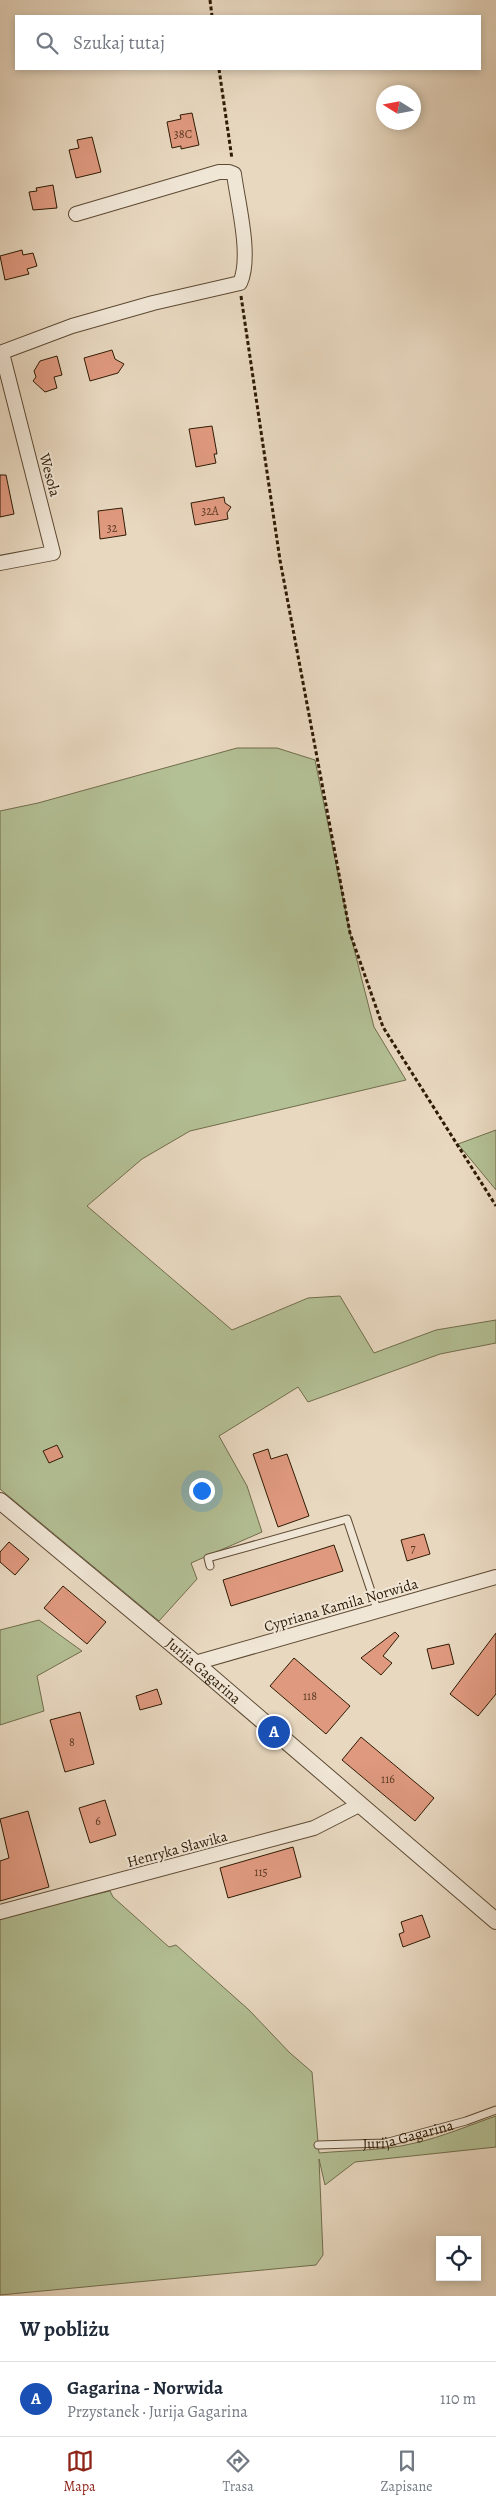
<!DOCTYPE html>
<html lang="pl">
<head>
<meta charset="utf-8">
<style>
  body { margin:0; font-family:Alegreya,serif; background:#f2f2f3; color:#1f2937 }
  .controls { position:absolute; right:15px; bottom:15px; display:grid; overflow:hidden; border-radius:0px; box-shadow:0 2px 8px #0003 }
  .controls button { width:45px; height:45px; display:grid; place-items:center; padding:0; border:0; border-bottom:1px solid #e0e1e3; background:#fff; color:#1f2937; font:25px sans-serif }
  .compass { position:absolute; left:376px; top:85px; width:45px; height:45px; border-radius:50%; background:#fff; box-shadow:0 2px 8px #0003; rotate:281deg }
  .you { position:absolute; left:201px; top:1490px; width:18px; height:18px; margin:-12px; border:4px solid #fff; border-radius:50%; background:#1a73e8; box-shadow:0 0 0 8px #1a73e833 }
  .badge { display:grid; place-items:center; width:32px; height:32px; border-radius:50%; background:#8f2418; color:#fff; font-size:16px; font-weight:700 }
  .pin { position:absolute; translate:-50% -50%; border:2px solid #fff; box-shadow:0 1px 5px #0006 }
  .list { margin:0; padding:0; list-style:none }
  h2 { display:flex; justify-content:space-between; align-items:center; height:65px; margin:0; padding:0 20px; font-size:21px }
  h2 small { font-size:16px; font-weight:400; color:#747a83 }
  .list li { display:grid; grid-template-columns:32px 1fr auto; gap:15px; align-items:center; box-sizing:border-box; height:75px; padding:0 20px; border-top:1px solid #e0e1e3 }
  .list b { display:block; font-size:19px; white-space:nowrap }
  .list p { margin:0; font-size:16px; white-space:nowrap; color:#747a83 }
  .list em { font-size:16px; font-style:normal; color:#747a83 }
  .icon { flex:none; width:28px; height:28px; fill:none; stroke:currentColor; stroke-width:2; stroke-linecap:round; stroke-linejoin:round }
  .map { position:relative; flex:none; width:496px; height:2296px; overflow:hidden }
  .search { position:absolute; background:#fff; box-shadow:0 2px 8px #0003; left:15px; right:15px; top:15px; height:55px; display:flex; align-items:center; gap:12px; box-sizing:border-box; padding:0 18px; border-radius:0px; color:#747a83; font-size:19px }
  .sheet { height:140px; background:#fff }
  nav { display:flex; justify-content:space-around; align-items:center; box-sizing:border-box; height:70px; border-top:1px solid #e0e1e3; background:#fff; font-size:14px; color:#747a83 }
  nav a { display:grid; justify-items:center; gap:2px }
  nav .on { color:#8f2418 }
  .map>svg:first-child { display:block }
</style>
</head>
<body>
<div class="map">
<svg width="496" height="2296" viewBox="0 0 496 2296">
  <rect width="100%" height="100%" fill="#e8d8c0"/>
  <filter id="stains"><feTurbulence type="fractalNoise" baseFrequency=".004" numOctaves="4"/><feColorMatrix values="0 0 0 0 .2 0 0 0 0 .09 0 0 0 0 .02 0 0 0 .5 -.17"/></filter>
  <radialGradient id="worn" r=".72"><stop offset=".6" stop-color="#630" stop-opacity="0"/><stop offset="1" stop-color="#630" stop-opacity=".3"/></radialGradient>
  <path fill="#b3bf94" stroke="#716d4c" d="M237,748H277L315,760L350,933L374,1027L406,1080L190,1131L142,1159L87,1206L232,1330L308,1298L340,1296L374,1353L436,1330L496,1320V1343L440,1354L308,1402L298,1387L219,1436L247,1486L262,1532L191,1563L197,1579L159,1621L0,1489V811L38,803Z
    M496,1130V1190L458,1144Z
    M39,1620L82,1651L37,1676L44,1711L0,1725V1630Z
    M110,1891L113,1897L169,1947L176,1945L249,2010L290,2053L312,2072L319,2153C351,2150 383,2151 415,2143C442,2137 470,2125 496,2116V2147L355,2162L325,2185L319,2159L323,2255L316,2265L0,2295V1917Z"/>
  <path fill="#df997f" stroke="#2f1b04" d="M192,113L199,145L181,149V146L172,148L167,122L181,119L180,115Z
    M92,137L101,172L76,178L69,150L79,148L77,140Z
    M53,185L57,208L33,210L29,192L37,191L36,188Z
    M22,250L23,255L33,253L37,266L27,269L29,274L5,280L0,256Z
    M112,350L115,359L124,364L118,373L90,381L84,358Z
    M57,356L62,375L54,377L57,388L45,392L33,381L36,377L34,371L40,361Z
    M212,426L217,454H214L216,463L196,467L189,429Z
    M0,475H6L14,514L0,517Z
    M224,497L225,503L231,507L227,513L228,519L195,525L191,503Z
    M122,508L126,535L100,539L98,511Z
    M57,1445L63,1457L49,1463L43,1451Z
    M268,1449L271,1459L287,1454L309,1516L278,1527L253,1454Z
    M424,1534L430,1554L407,1561L401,1540Z
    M9,1542L29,1559L15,1575L0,1562V1552Z
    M334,1545L343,1571L231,1606L223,1580Z
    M63,1586L106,1622L87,1644L44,1608Z
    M395,1632L399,1636L383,1656L392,1663L381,1675L361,1658Z
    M496,1633V1694L478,1716L450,1694Z
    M449,1644L454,1664L432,1669L427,1649Z
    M294,1658L350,1706L326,1734L270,1686Z
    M157,1689L162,1704L140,1710L136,1696Z
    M80,1712L94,1764L65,1772L50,1720Z
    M361,1737L434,1798L415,1821L342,1760Z
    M105,1800L116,1835L90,1843L79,1808Z
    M28,1811L49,1887L0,1901V1861L9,1858L0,1819Z
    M293,1847L301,1877L228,1898L220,1868Z
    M422,1915L430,1937L403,1947L399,1934L404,1932L401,1922Z"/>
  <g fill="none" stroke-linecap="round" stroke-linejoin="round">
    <defs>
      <g id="service">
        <path d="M210,1566L208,1558L347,1519L378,1612"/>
        <path id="s1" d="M318,2145L385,2143L466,2121L496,2110"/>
      </g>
      <path id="minor" d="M0,353L72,326L153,303L240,283C252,257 238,204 234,174L229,172H219L76,214
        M0,563L53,553L2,353
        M195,1663L496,1577
        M0,1912L314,1828L359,1805"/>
      <g id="tertiary">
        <path id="s2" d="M0,1501L195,1663L496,1921"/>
      </g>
    </defs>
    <use href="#service" stroke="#5d4a33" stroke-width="9"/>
    <use href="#minor" stroke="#5d4a33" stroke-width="16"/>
    <use href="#tertiary" stroke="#5d4a33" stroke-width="18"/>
    <path stroke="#2f1b04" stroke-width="3" stroke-dasharray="4 2.5" stroke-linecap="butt" d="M210,0L212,16
      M219,69L232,159
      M241,296L280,560L350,933L383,1027L496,1206"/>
    <use href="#service" stroke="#f0e6d6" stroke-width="7"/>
    <use href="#minor" stroke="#f0e6d6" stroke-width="14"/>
    <use href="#tertiary" stroke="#f0e6d6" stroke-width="16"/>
  </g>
  <g text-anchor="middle" stroke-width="4" stroke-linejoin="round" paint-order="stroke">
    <g font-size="12" fill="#5b3a23">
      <text x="183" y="138">38C</text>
      <text x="210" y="515">32A</text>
      <text x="112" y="532">32</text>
      <text x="413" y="1552">7</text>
      <text x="310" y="1700">118</text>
      <text x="72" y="1746">8</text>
      <text x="388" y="1783">116</text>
      <text x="98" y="1825">6</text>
      <text x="261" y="1876">115</text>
    </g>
    <g font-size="15" fill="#2f1b04" stroke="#f0e6d6">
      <text transform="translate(50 475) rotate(75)" y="5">Wesoła</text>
      <text transform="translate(341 1605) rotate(-16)" y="5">Cypriana Kamila Norwida</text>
      <text dy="5" stroke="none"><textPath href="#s2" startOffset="265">Jurija Gagarina</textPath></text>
      <text transform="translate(177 1849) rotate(-15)" y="5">Henryka Sławika</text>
      <text dy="5" stroke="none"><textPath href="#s1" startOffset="91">Jurija Gagarina</textPath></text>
    </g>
  </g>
  <rect width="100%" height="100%" filter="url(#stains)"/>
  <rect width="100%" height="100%" fill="url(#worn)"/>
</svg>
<div class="controls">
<button><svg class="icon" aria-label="locate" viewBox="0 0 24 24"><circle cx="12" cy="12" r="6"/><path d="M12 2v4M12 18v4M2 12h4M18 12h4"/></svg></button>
</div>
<svg class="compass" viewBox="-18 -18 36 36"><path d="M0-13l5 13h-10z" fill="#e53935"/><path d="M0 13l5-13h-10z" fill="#747a83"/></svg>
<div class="you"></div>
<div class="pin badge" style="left:274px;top:1732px;background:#1a4fb4">A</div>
<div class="search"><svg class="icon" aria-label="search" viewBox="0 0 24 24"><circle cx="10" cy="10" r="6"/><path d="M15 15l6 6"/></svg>Szukaj tutaj</div>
</div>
<section class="sheet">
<h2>W pobliżu<small></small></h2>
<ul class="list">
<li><span class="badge" style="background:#1a4fb4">A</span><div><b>Gagarina - Norwida</b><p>Przystanek · Jurija Gagarina</p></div><em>110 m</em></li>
</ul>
</section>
<nav>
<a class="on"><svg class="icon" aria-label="map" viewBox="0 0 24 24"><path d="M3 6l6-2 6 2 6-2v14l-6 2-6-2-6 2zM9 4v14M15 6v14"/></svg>Mapa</a>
<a><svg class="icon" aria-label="directions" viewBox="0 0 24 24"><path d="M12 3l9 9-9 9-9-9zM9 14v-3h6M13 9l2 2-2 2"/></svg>Trasa</a>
<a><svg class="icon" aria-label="saved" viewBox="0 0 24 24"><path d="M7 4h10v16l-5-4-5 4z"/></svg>Zapisane</a>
</nav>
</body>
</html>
